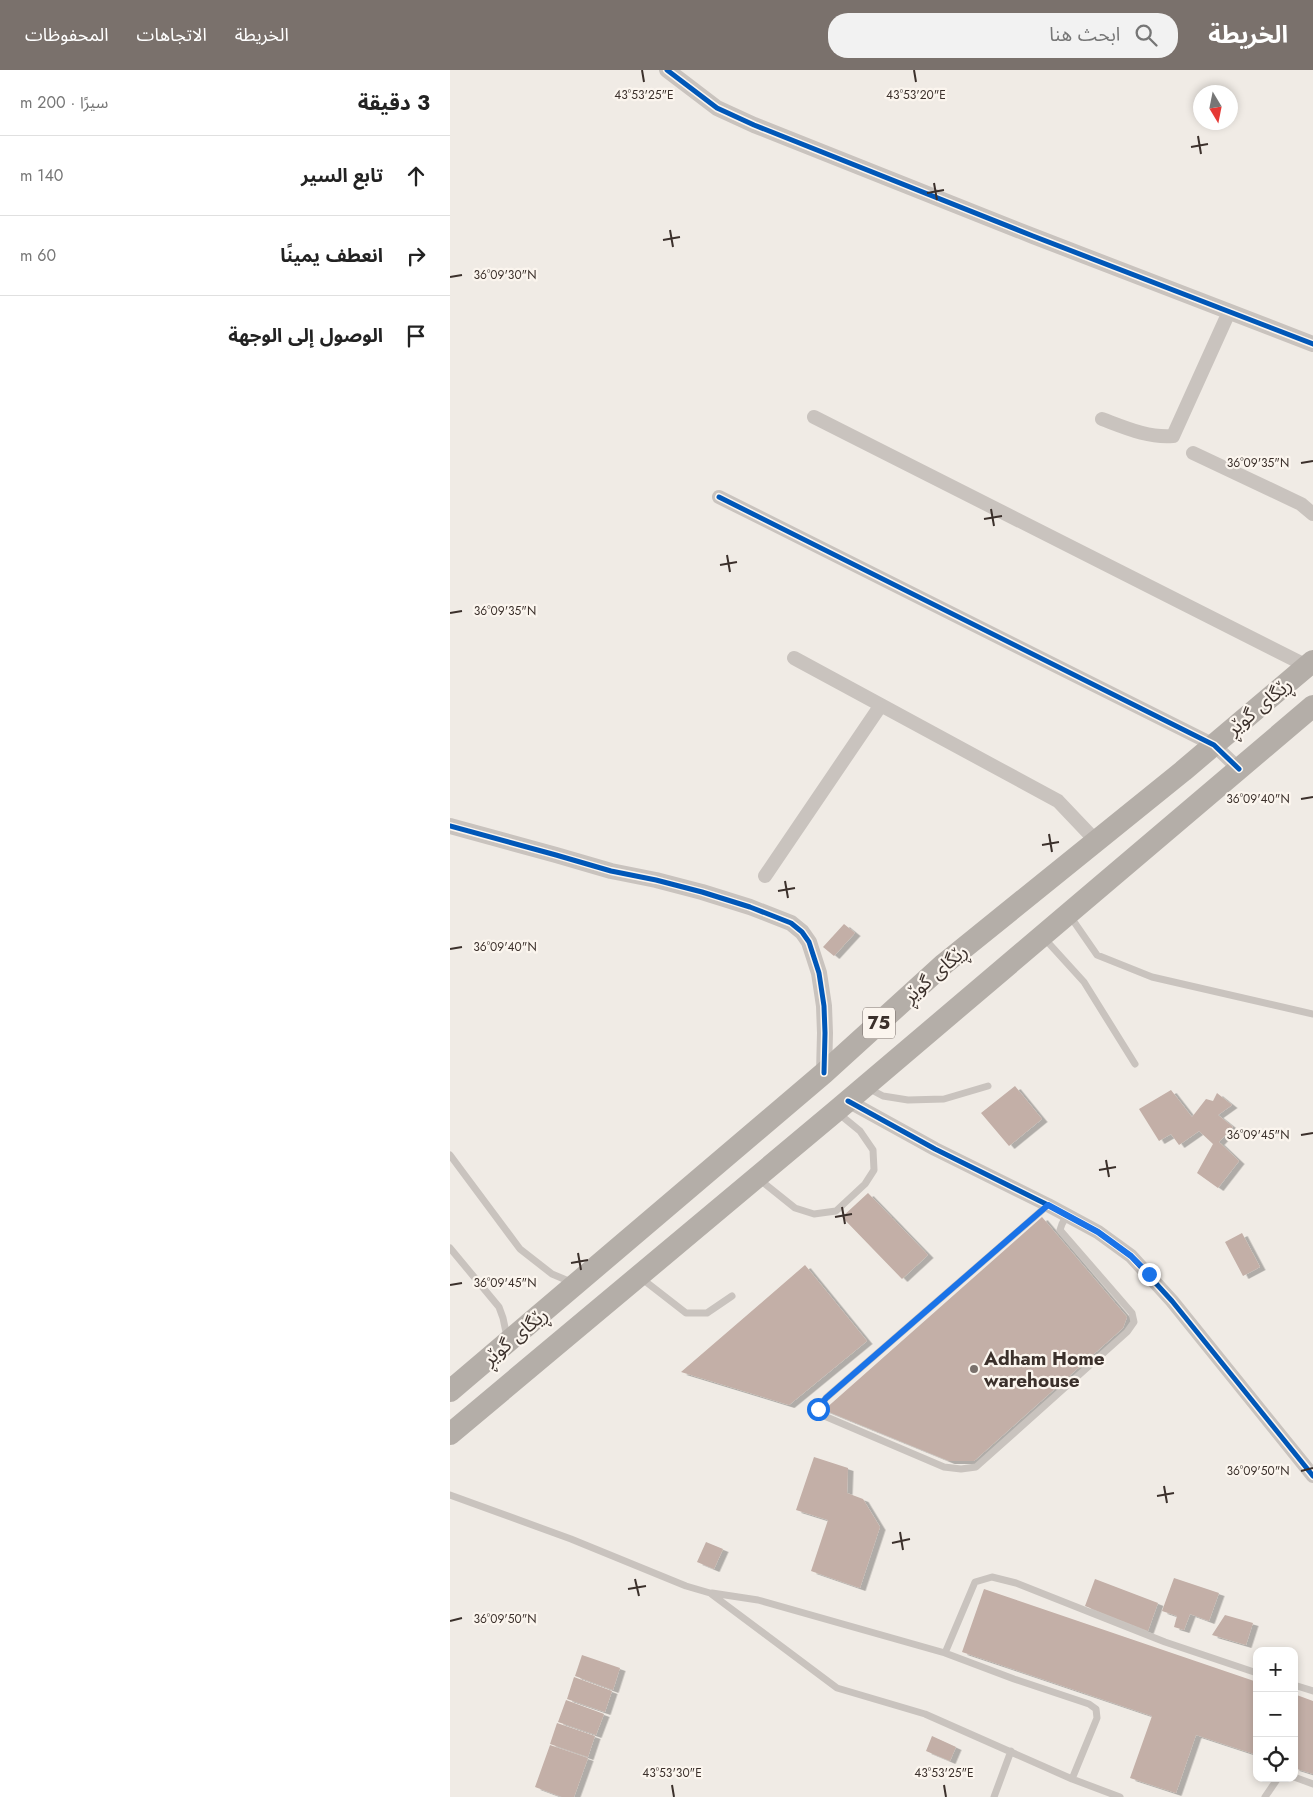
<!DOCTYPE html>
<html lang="ar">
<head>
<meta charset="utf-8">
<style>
  body { margin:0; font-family:Jost,"Noto Sans Arabic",sans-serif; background:#f2f2f2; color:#222; direction:rtl }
  .controls { position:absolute; right:15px; bottom:15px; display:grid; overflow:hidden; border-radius:10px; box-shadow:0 2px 8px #0003 }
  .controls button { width:45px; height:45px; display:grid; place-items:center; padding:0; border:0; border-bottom:1px solid #e0e0e0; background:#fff; color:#222; font:25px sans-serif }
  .compass { position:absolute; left:743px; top:15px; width:45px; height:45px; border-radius:50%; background:#fff; box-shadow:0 2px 8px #0003; rotate:170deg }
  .stop { position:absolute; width:15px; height:15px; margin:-11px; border:4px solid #1a73e8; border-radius:50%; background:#fff }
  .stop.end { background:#1a73e8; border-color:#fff; box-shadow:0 1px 5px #0008 }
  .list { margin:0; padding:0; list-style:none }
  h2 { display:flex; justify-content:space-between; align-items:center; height:65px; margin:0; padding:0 20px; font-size:21px }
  h2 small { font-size:16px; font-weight:400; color:#767676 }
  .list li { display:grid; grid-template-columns:32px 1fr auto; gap:15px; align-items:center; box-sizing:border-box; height:80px; padding:0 20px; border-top:1px solid #e0e0e0 }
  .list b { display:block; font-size:19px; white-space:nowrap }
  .list em { font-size:16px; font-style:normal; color:#767676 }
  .icon { flex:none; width:28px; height:28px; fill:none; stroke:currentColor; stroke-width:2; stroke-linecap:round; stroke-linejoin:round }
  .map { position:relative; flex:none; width:863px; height:1727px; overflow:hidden; direction:ltr }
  header { display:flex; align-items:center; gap:30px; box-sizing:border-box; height:70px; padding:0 25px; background:#7a716c; color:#fff }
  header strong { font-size:24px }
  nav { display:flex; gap:28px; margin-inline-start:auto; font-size:18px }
  .search { width:350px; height:45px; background:#f2f2f2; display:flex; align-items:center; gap:12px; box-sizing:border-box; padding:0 18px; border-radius:20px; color:#767676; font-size:19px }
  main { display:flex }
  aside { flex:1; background:#fff }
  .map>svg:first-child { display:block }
</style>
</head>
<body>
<header>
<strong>الخريطة</strong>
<div class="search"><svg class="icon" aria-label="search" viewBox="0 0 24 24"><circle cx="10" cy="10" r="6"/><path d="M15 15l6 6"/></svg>ابحث هنا</div>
<nav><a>الخريطة</a><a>الاتجاهات</a><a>المحفوظات</a></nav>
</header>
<main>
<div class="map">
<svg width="863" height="1727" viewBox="0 0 863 1727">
  <defs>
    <filter id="shadow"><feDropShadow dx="5.5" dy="3" stdDeviation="0" flood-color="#0004"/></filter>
  </defs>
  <rect width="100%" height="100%" fill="#f0ebe5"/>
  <path fill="#c3afa7" filter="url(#shadow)" d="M394,854L405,863L384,886L373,877Z
    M565,1016L592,1049L559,1076L531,1043Z
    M721,1020L742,1047L756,1029L763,1031L767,1023L782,1035L768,1045L783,1057L769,1072L789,1091L768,1118L747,1103L763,1074L749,1061L729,1075L721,1064L709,1071L689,1039Z
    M418,1123L478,1185L452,1209L392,1147Z
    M592,1147L677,1247L673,1258L524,1391H499L374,1340Z
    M792,1163L810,1197L793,1206L775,1172Z
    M355,1195L417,1271L339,1335L231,1302Z
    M364,1387L398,1398L397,1423L413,1429L430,1457L410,1518L361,1501L378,1450L346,1440Z
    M256,1472L273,1479L264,1499L247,1492Z
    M724,1508L769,1523L759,1551L740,1544L734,1560L724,1557L727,1546L712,1541Z
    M645,1509L708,1533L698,1561L635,1536Z
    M534,1519L807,1612V1685L746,1665L726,1723L680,1708L702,1646L512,1582Z
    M775,1545L803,1553L796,1575L762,1565Z
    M132,1585L170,1598L163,1620L125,1606Z
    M124,1607L162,1621L155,1642L117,1629Z
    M844,1624L863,1631V1704L844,1698Z
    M116,1630L154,1644L146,1665L108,1652Z
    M107,1653L145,1666L138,1687L100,1674Z
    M482,1666L506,1677L500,1691L476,1681Z
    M100,1675L138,1688L124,1727H112L85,1717Z"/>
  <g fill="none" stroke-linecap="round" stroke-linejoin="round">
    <path stroke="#c9c3be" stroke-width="7" d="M620,846L647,885L702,907L863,944
      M594,868L634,912L685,994
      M418,1018L433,1026L458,1030L494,1029L538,1016
      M0,1085L70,1179L102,1204L121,1212
      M310,1110L345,1138L364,1144L386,1141L415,1114L424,1100L423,1080L410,1061L388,1043
      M598,1135L376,1328L368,1339L372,1345L494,1397L511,1399L526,1397L677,1262L684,1252L682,1243L610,1160L612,1154L617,1145
      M0,1178L49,1237L53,1248L57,1267
      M191,1208L236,1243H257L282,1226
      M0,1425L121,1469L236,1516L260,1523L387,1618L475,1644L622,1709L670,1727
      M262,1523L308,1530L495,1583L564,1609L639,1634L646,1639L647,1648L622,1709
      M495,1583L525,1512L542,1507L566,1513L715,1572L807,1603
      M844,1615L863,1621
      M844,1707L863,1714
      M544,1727L561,1681
      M815,1727L828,1708"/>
    <path stroke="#c9c3be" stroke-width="14" d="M364,347L857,596
      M652,349C676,358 698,368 723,366L779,242
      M743,383L851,434L863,444
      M269,427L764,675L789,699
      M344,588L608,731L646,771
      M315,806L431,635
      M398,1031L485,1079L598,1135L648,1162L681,1186L722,1231L863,1406"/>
    <path stroke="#c9c3be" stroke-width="16" d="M217,0L267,38L304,55L583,166L863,274
      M0,756L106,785L161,801L206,810L252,822L300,837L341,853L352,862L359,872L369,903L374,936L375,963L374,1003"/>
    <path stroke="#b4aea8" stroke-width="22" d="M0,1321L374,1003L494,894L733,701L863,591
      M0,1364L386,1041L863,636"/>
    <defs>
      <path id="cycleway" d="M217,0L267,38L304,55L583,166L863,274
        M269,427L764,675L789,699
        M0,756L106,785L161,801L206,810L252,822L300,837L341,853L352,862L359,872L369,903L374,936L375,963L374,1003
        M398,1031L485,1079L598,1135L648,1162L681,1186L722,1231L863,1406"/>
    </defs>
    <use href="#cycleway" stroke="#fbf5ee" stroke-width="8"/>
    <use href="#cycleway" stroke="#0057b8" stroke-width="5"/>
  </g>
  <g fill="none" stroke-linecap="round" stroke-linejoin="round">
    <path stroke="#1a73e8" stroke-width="6" d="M368,1339L376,1328L598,1135L648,1162L681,1186L699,1204"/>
  </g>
  <path fill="none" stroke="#3b302b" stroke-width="2" d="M192,0L194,12M464,0L466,12M748,66L751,84M741,77L758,74M484,113L487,130M477,123L494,120M220,160L223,177M213,170L230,167M0,207L12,205M851,393L863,391M541,439L544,456M534,449L552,446M277,485L280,502M270,495L287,492M0,543L12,541M851,729L863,727M599,764L602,782M592,775L609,772M335,811L338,828M328,821L345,818M0,879L12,877M851,1065L863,1063M656,1090L659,1107M649,1100L666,1097M392,1137L395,1154M385,1147L402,1144M128,1183L131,1200M121,1193L138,1190M0,1215L12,1213M851,1401L863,1398M714,1416L717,1433M707,1426L724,1423M450,1462L453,1480M442,1473L460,1469M185,1509L189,1526M178,1519L196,1516M0,1551L12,1548M222,1715L224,1727M494,1715L496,1727"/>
  <circle fill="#7a716c" stroke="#fbf5ee" stroke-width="2" cx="524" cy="1299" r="5"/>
  <g text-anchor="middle" stroke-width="4.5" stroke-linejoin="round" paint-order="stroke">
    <rect fill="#fbf5ee" stroke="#756b66" stroke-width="1" x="413" y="937.5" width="32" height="31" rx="4"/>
    <g font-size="18" font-weight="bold" fill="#3b302b">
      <text x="429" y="959">75</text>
    </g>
    <g font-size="19" fill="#3b302b" stroke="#fbf5ee">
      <text transform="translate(809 636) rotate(-40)" y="7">ڕێگای گوێڕ</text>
      <text transform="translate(485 903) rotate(-41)" y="7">ڕێگای گوێڕ</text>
      <text transform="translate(65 1266) rotate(-40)" y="7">ڕێگای گوێڕ</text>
    </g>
    <g font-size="19" font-weight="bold" fill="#3b302b" stroke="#fbf5ee" text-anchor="start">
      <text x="534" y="1295">Adham Home<tspan x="534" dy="22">warehouse</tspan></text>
    </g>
  </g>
  <g font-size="12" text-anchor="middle" fill="#3b302b" stroke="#fbf5ee" stroke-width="4.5" stroke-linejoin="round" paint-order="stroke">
    <text x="194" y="29">43°53'25"E</text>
    <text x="466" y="29">43°53'20"E</text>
    <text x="55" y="209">36°09'30"N</text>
    <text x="808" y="397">36°09'35"N</text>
    <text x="55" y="545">36°09'35"N</text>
    <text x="808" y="733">36°09'40"N</text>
    <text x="55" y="881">36°09'40"N</text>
    <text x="808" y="1069">36°09'45"N</text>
    <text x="55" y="1217">36°09'45"N</text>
    <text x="808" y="1405">36°09'50"N</text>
    <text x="55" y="1553">36°09'50"N</text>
    <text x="222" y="1707">43°53'30"E</text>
    <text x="494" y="1707">43°53'25"E</text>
  </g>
</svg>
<div class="controls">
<button>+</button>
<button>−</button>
<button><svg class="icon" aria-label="locate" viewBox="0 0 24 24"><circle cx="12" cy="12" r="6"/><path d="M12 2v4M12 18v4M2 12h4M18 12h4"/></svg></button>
</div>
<svg class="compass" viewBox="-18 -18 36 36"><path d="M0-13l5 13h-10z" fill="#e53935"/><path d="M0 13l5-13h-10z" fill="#767676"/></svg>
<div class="stop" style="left:368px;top:1339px"></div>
<div class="stop end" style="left:699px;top:1204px"></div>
</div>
<aside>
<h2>3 دقيقة<small>سيرًا · 200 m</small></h2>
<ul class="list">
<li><svg class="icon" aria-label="ahead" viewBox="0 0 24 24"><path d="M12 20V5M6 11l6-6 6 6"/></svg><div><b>تابع السير</b></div><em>140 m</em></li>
<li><svg class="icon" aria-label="right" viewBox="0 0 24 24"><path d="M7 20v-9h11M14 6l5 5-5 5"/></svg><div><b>انعطف يمينًا</b></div><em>60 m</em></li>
<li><svg class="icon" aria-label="arrive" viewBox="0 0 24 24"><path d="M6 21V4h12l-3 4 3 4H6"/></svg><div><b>الوصول إلى الوجهة</b></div></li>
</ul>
</aside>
</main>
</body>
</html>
